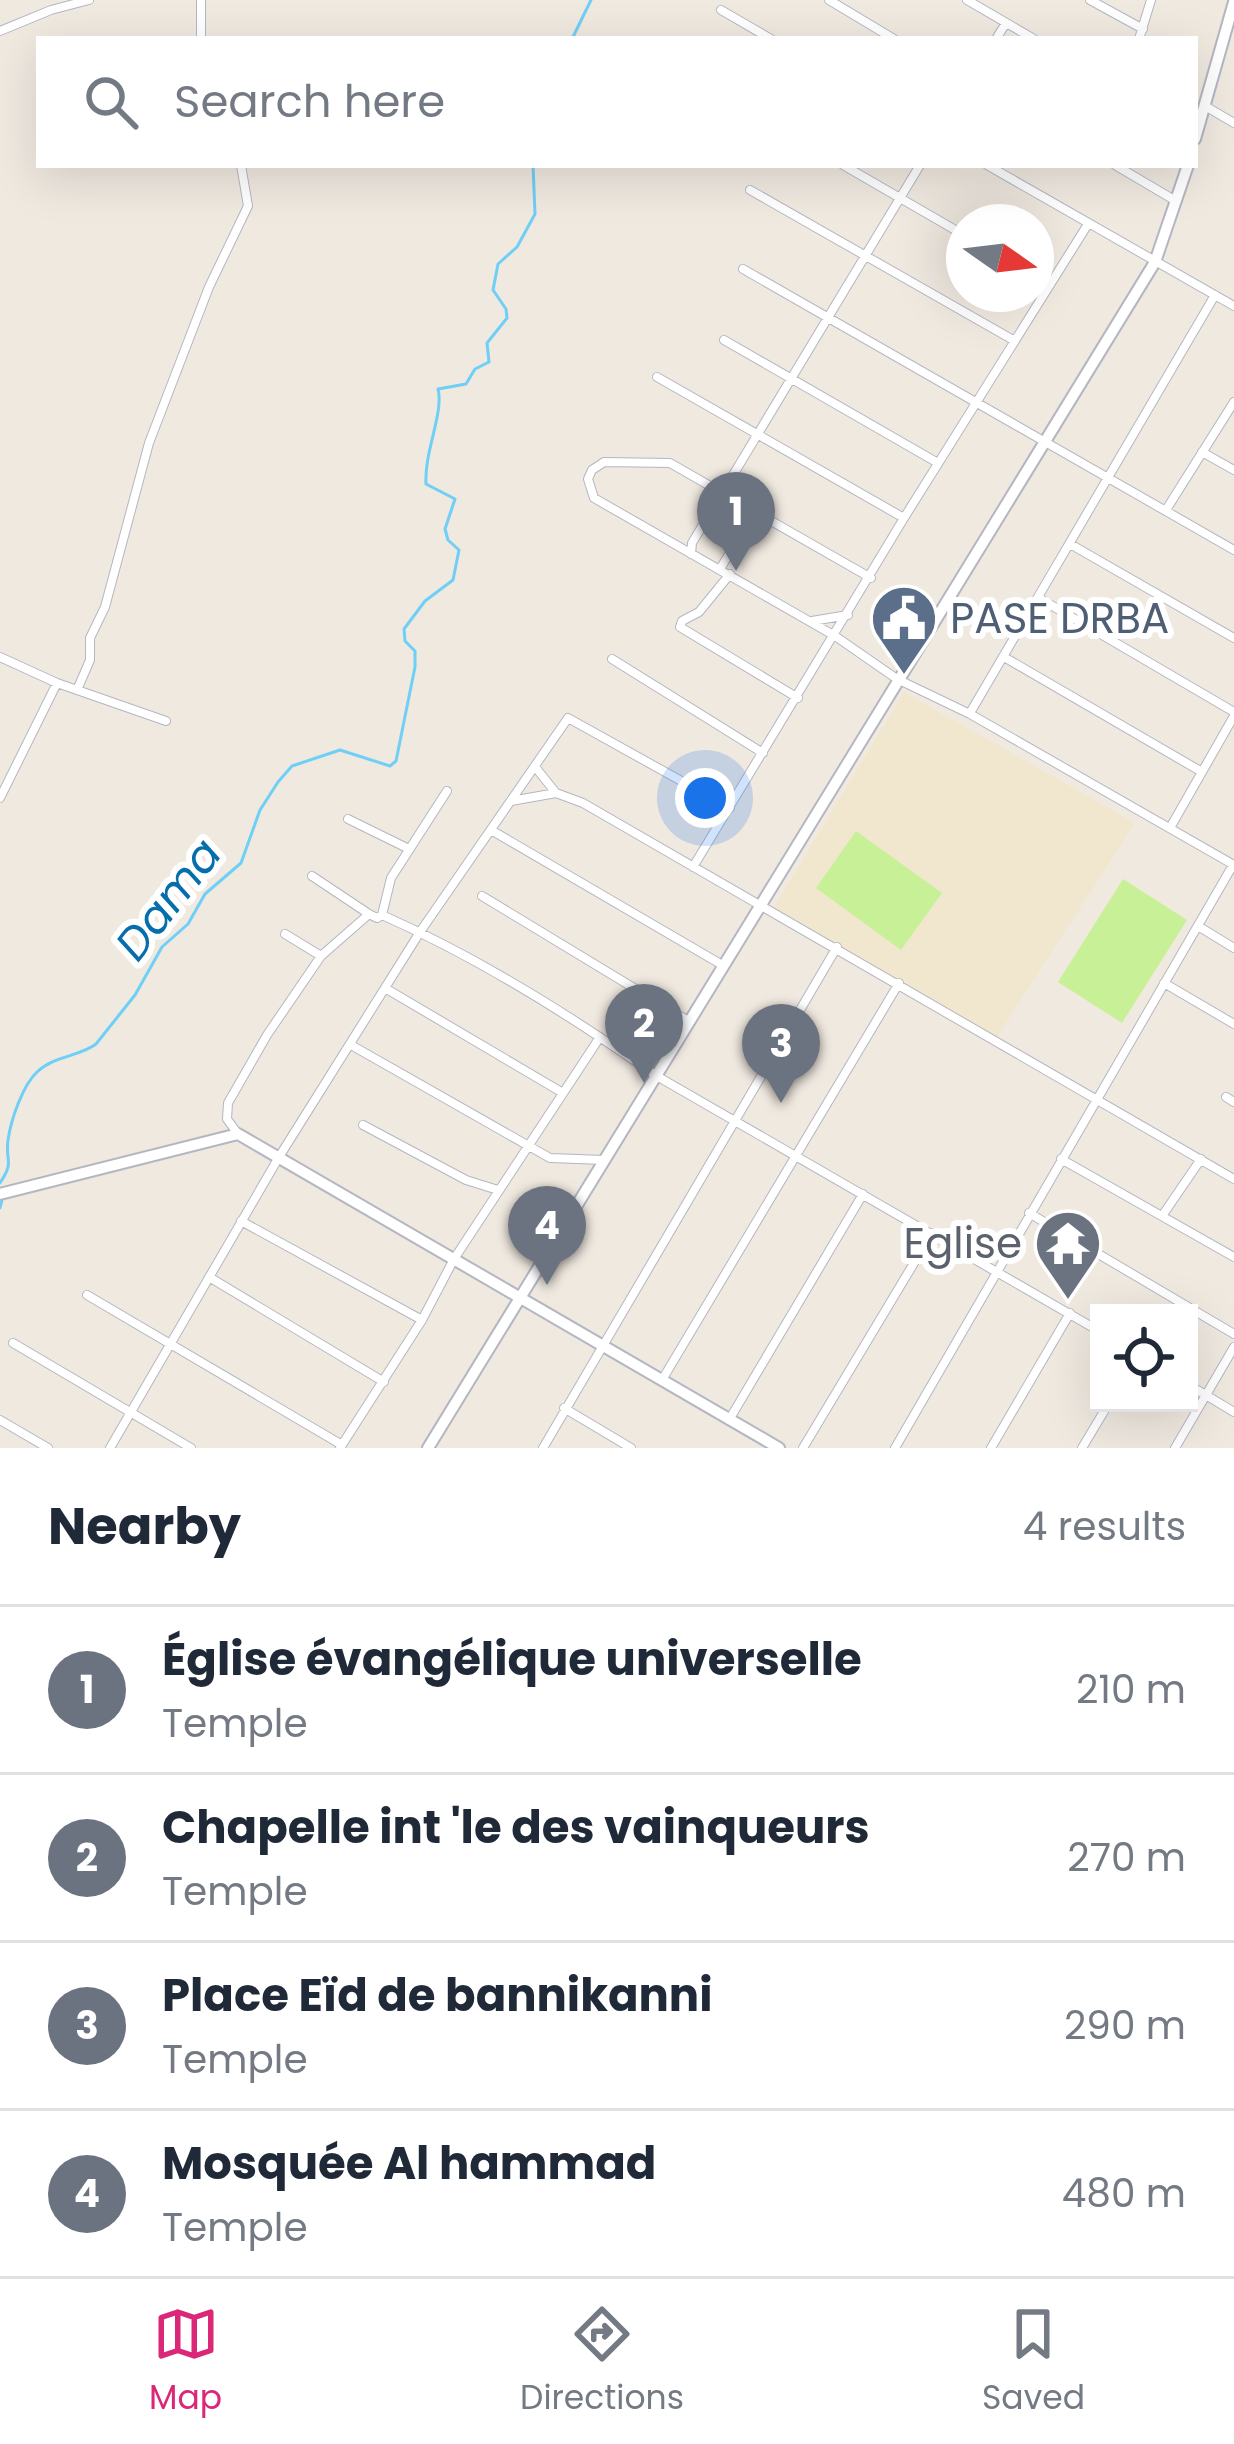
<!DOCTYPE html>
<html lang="en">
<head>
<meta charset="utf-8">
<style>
  body { margin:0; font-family:Poppins,sans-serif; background:#f2f2f3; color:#1f2937 }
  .controls { position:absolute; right:36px; bottom:36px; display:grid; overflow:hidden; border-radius:0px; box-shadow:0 12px 48px #0002 }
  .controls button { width:108px; height:108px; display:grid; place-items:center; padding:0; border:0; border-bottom:3px solid #e0e1e3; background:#fff; color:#1f2937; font:60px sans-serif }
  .compass { position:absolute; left:946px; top:204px; width:108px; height:108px; border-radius:50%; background:#fff; box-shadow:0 12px 48px #0002; rotate:104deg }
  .you { position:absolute; left:705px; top:798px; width:42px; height:42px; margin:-30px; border:9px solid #fff; border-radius:50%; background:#1a73e8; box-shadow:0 0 0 18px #1a73e833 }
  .badge { display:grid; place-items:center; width:78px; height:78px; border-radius:50%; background:#db2777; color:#fff; font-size:39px; font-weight:700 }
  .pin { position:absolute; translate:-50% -99px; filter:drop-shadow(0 3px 6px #0008) }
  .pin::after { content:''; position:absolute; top:63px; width:42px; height:36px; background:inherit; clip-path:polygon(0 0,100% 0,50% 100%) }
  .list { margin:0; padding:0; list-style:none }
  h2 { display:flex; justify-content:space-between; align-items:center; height:156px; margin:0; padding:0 48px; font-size:51px }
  h2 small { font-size:39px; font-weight:400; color:#747a83 }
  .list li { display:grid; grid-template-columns:78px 1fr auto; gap:36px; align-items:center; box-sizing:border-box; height:168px; padding:0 48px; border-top:3px solid #e0e1e3 }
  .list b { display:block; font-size:45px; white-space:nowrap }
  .list p { margin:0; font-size:39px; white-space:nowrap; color:#747a83 }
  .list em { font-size:39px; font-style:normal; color:#747a83 }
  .icon { flex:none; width:66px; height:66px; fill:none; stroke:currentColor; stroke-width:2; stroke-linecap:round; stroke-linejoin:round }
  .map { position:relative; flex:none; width:1234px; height:1448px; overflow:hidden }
  .search { position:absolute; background:#fff; box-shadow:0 12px 48px #0002; left:36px; right:36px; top:36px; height:132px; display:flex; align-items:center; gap:30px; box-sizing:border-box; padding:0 42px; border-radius:0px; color:#747a83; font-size:45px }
  .sheet { height:828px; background:#fff }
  nav { display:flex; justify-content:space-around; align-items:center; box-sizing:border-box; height:168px; border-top:3px solid #e0e1e3; background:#fff; font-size:33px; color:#747a83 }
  nav a { display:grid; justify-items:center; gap:6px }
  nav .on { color:#db2777 }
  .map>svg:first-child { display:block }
</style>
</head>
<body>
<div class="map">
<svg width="1234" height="1448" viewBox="0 0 1234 1448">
  <rect width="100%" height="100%" fill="#f0e9e0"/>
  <path fill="#f1e7cf" d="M904,692L1135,823L997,1037L774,907Z"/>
  <path fill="#c8f096" d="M856,831L942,893L901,950L816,888Z
    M1123,879L1187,920L1122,1023L1058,982Z"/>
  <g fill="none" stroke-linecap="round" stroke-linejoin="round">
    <path stroke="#6fcff6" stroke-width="3" d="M572,39L591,0
      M0,1183C15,1160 5,1163 8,1140C11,1119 23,1085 37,1072C55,1055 79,1057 96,1044L135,995L162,947L188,924L205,894L241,863L260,810L278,782L292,766L340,750L390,766L396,761L415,667V651L405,641L404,629L425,601L453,580L459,550L448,540L445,529L455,499L426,484C424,452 444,413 438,389L466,384L475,369L489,362L487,343L507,318L506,309L493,290L498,264L517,247L535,214L533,165
      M0,1208L3,1196"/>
    <defs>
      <path id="minor" d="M201,0V39
        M829,0L894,39
        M967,0L1034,39
        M1090,0L1143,29
        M721,10L771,39
        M0,31L51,10L89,0
        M996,39L1006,23
        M1139,39L1151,0
        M1205,106L1234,123
        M843,165L964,235
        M987,165L1234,306
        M1115,165L1176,201
        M750,190L1015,341
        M743,269L1234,550
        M1036,277L1050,285
        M724,340L938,463
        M657,377L904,518
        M1202,452L1234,470
        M1166,510L1234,402
        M1070,544L1234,638
        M691,554L692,543L920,165
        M720,569L755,512
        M730,574L699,612L682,621L680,627L798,698
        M871,578L670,463L604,462L592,470L588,479L594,498L835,636L897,679L970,714L1234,865
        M1039,598L1234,712
        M812,621L848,615
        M0,657L57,683L166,721
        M1004,657L1202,772
        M612,659L763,753
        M77,690L90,660V638L105,607L149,443L209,287L248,206L241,165
        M970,713L1215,295
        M536,768L556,793L583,803L1234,1179
        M0,798L57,683
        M511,801L556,793
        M348,819L407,848
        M1170,828L1234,716
        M491,830L724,966
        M693,867L904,518L1088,224
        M312,876L369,914L377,918L382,915C477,957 570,1015 655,1075L1099,1331
        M482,896L690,1022
        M382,915L391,878L447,791
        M1198,926L1234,948
        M285,934L321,956
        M1164,983L1234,1024
        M385,988L563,1093
        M351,1045L550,1158L604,1160
        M1226,1097L1234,1102
        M363,1125L466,1180L498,1190
        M238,1134L227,1119L228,1103L267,1035L321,956L369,914
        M1061,1159L1234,1257
        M1029,1213L1234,1334
        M1162,1216L1201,1159
        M241,1221L422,1320
        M209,1277L384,1382
        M87,1295L342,1445
        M13,1343L191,1448
        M662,1380L899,983
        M1189,1385L1234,1412
        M564,1408L631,1448
        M0,1420L48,1448
        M729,1420L863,1194
        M110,1448L279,1157L420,932L568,718L730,808
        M340,1448L422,1320L454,1259L600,1037
        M543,1448L837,947
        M803,1448L932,1233
        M895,1448L1233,865
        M991,1448L1070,1313
        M1082,1448L1109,1403
        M1175,1448L1234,1347"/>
      <path id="tertiary" d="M1195,139L1234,2
        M0,1194L238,1134L779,1448
        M428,1448L1155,262L1188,165"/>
    </defs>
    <use href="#minor" stroke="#b4b6c2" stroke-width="10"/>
    <use href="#tertiary" stroke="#b4b6c2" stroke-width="14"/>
    <use href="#minor" stroke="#fff" stroke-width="8"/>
    <use href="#tertiary" stroke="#fff" stroke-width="10"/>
  </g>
  <defs>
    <symbol id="civic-pin" viewBox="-11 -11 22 30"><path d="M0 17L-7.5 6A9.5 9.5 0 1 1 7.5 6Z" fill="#5c6f8a" stroke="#fff"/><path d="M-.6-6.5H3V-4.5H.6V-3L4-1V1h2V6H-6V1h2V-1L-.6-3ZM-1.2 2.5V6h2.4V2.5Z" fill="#fff"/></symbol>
    <symbol id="temple-pin" viewBox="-11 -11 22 30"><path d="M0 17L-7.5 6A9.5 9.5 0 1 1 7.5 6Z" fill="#6b7280" stroke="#fff"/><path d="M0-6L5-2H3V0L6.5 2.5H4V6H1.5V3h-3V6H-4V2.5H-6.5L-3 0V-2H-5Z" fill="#fff"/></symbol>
  </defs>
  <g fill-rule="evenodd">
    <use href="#civic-pin" x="866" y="580" width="76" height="104"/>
    <use href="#temple-pin" x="1030" y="1205" width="76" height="104"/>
  </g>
  <g text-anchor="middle" stroke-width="12" stroke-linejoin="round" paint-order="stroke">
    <g font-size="42" fill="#4e5e75" stroke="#fff" text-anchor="start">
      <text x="950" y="633">PASE DRBA</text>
    </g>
    <g font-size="42" fill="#5b616d" stroke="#fff" text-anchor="end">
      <text x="1022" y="1258">Eglise</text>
    </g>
    <g font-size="45" font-style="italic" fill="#066eaa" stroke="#fff">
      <text transform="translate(168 899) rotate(-52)" y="16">Dama</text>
    </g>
  </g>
</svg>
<div class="controls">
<button><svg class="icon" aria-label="locate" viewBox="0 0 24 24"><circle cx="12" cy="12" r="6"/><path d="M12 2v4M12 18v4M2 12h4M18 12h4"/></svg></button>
</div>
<svg class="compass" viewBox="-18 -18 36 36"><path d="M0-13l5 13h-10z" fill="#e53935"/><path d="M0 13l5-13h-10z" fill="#747a83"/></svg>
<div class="you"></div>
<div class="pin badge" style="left:736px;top:571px;background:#6b7280">1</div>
<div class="pin badge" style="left:644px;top:1083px;background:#6b7280">2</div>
<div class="pin badge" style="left:781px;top:1103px;background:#6b7280">3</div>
<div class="pin badge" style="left:547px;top:1285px;background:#6b7280">4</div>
<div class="search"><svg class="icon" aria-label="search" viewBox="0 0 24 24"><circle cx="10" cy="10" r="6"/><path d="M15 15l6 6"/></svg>Search here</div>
</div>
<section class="sheet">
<h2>Nearby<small>4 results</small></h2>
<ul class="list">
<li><span class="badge" style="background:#6b7280">1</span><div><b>Église évangélique universelle</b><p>Temple</p></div><em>210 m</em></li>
<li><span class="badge" style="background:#6b7280">2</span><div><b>Chapelle int 'le des vainqueurs</b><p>Temple</p></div><em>270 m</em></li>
<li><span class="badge" style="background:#6b7280">3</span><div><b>Place Eïd de bannikanni</b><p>Temple</p></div><em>290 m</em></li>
<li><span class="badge" style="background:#6b7280">4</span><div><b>Mosquée Al hammad</b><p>Temple</p></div><em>480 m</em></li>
</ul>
</section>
<nav>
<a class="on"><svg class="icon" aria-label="map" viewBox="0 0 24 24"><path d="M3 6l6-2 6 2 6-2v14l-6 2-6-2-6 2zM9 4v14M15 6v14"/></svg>Map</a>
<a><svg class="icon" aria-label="directions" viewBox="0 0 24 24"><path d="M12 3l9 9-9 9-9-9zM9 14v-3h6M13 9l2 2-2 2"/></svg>Directions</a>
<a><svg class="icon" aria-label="saved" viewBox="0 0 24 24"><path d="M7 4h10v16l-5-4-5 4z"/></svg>Saved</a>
</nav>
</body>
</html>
